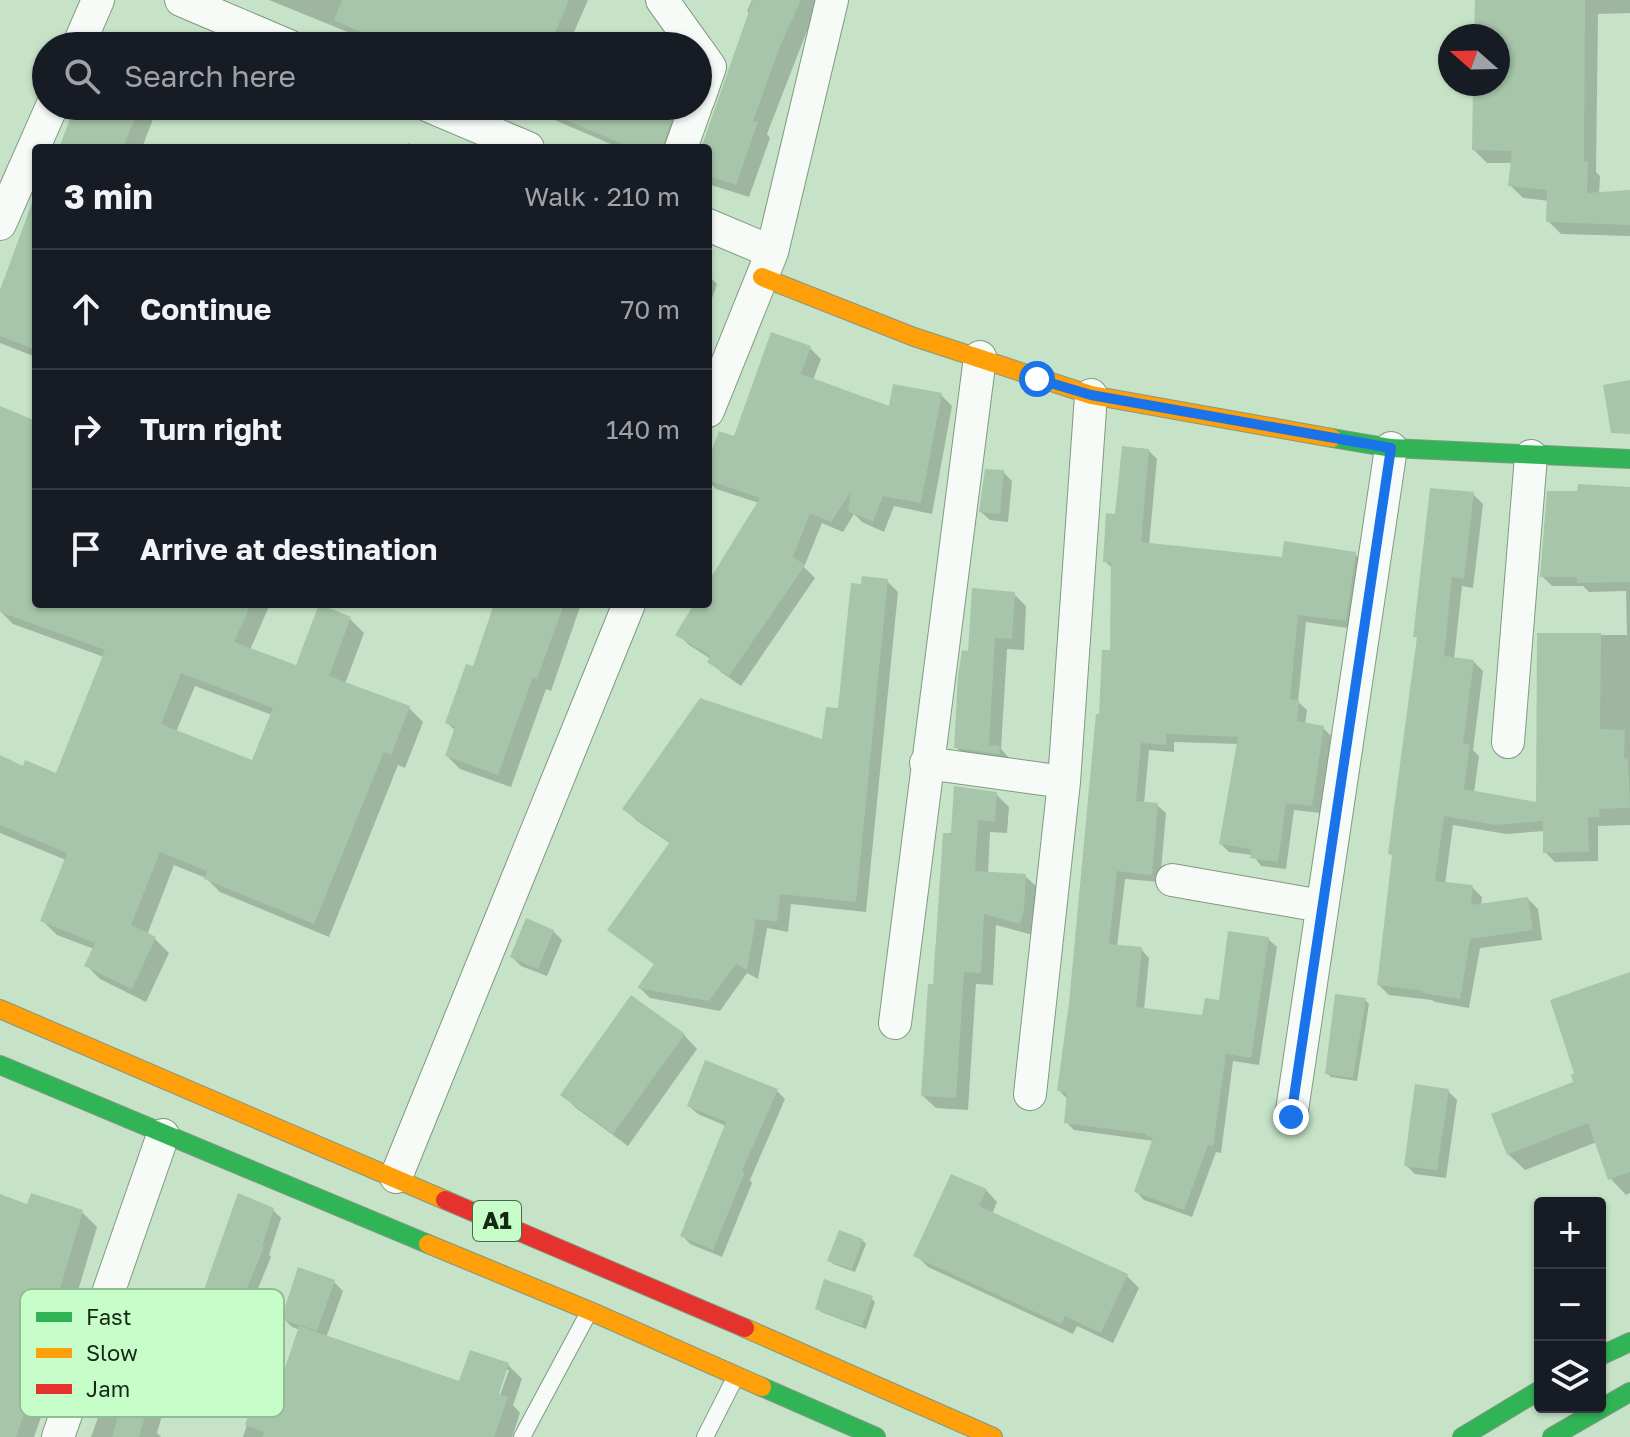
<!DOCTYPE html>
<html lang="en">
<head>
<meta charset="utf-8">
<style>
  body { margin:0; font-family:"Golos Text",sans-serif; background:#20242c; color:#f1f3f6 }
  .controls { position:absolute; right:24px; bottom:24px; display:grid; overflow:hidden; border-radius:8px; box-shadow:0 2px 6px #0004 }
  .controls button { width:72px; height:72px; display:grid; place-items:center; padding:0; border:0; border-bottom:2px solid #363941; background:#171b24; color:#f1f3f6; font:40px sans-serif }
  .compass { position:absolute; left:1438px; top:24px; width:72px; height:72px; border-radius:50%; background:#171b24; box-shadow:0 2px 6px #0004; rotate:290deg }
  .stop { position:absolute; width:24px; height:24px; margin:-18px; border:6px solid #1a73e8; border-radius:50%; background:#fff }
  .stop.end { background:#1a73e8; border-color:#fff; box-shadow:0 2px 8px #0008 }
  .list { margin:0; padding:0; list-style:none }
  h2 { display:flex; justify-content:space-between; align-items:center; height:104px; margin:0; padding:0 32px; font-size:34px }
  h2 small { font-size:26px; font-weight:400; color:#9ea1a6 }
  .list li { display:grid; grid-template-columns:52px 1fr auto; gap:24px; align-items:center; box-sizing:border-box; height:120px; padding:0 32px; border-top:2px solid #363941 }
  .list b { display:block; font-size:30px; white-space:nowrap }
  .list em { font-size:26px; font-style:normal; color:#9ea1a6 }
  .icon { flex:none; width:44px; height:44px; fill:none; stroke:currentColor; stroke-width:2; stroke-linecap:round; stroke-linejoin:round }
  .map { position:relative; flex:none; width:1630px; height:1437px; overflow:hidden }
  .search { position:absolute; background:#171b24; box-shadow:0 2px 6px #0004; left:32px; top:32px; width:680px; height:88px; display:flex; align-items:center; gap:20px; box-sizing:border-box; padding:0 28px; border-radius:44px; color:#9ea1a6; font-size:30px }
  .panel { position:absolute; background:#171b24; box-shadow:0 2px 6px #0004; left:32px; top:144px; width:680px; height:464px; border-radius:8px }
  .map>svg:first-child { display:block }
</style>
</head>
<body>
<div class="map">
<svg width="1630" height="1437" viewBox="0 0 1630 1437">
  <rect width="100%" height="100%" fill="#c6e3c7"/>
  <path fill="#0003" fill-rule="evenodd" d="M269,0H588L571,39L589,46H382Z
    M752,0H819L767,134L770,138L749,197L708,184V148H703L750,14L747,11Z
    M1476,0H1630V13L1598,14L1596,172L1600,176L1599,194L1630,192V236L1561,234L1548,221L1549,201L1523,198L1510,185L1512,163H1487L1474,150L1475,84H1498V36H1475Z
    M77,106H158L142,148H61Z
    M522,106H694L679,148H620Z
    M408,143L420,148H406Z
    M36,211V357L0,343V296Z
    M708,275L717,284L708,310Z
    M810,348L821,359L813,380L891,409L941,395L952,406L932,514L894,506L884,532L862,522L854,514L843,532L822,523L804,567L815,578L741,686L721,672L710,661L711,659L689,645L678,634L697,604H708V586L759,503L716,489L708,481V467L735,439Z
    M0,409L36,425V604H270L250,650L297,668L350,619L364,633L345,684L409,708L423,722L405,768L398,765L329,937L220,892L206,878L174,865L147,935L155,939L169,953L146,1002L100,979L86,965L94,949L57,935L43,921L66,860L0,833V757L24,768L57,776L104,657L13,624L0,611ZM195,686L272,715L253,763L176,732Z
    M1148,450L1157,459L1149,545L1284,560L1355,554L1364,563L1354,629L1306,622L1298,702L1307,710L1305,725L1323,728L1331,736L1320,813L1294,810L1286,869L1261,866L1253,855L1229,852L1221,844L1239,744L1174,742V752L1149,750L1144,804L1157,805L1166,813L1160,882L1125,879L1117,947L1141,949L1149,958L1144,1010L1204,1017L1221,1002L1268,939L1277,947L1259,1065L1233,1061L1221,1153L1216,1152L1192,1217L1144,1200L1136,1191L1154,1141L1074,1130L1066,1122L1068,1100L1059,1090L1071,1004L1101,716L1112,652L1113,569L1105,561L1117,516Z
    M1003,472L1012,481L1008,522L990,520L981,512Z
    M1630,489V825L1598,826V861L1555,862L1545,852V831L1506,834L1453,825L1445,884L1472,887L1482,897L1481,906L1528,899L1538,909L1542,940L1480,948L1469,1008L1435,1002L1432,1000L1389,995L1379,985L1419,639L1416,636L1473,494L1483,504L1473,588L1462,586L1454,659L1473,661L1483,671L1473,750L1479,756L1474,793L1538,804L1539,635H1627L1626,591L1589,592L1583,586H1552L1542,576Z
    M887,581L898,592L866,912L791,904L788,932L767,928L758,979L747,973L720,1011L650,998L639,987L655,965L610,929L671,844L636,820L625,809L824,742L840,710L862,586Z
    M1014,594L1026,606L1024,650L1007,649L1001,749L1011,760L968,759L956,747L970,653Z
    M496,604H581L551,691L546,689L511,787L460,769L447,756L456,731L447,723L474,669Z
    M996,794L1009,807L1007,833L990,832L988,874L1025,876L1038,888L1033,935L996,925L993,985L976,984L968,1110L936,1108L923,1096L953,835Z
    M553,931L562,940L547,976L521,966L512,957Z
    M1630,974V1193L1626,1195L1610,1178L1597,1142L1525,1170L1508,1154L1576,1083L1577,1075Z
    M1365,1000L1369,1004L1357,1081L1331,1077L1327,1073Z
    M684,1035L697,1049L628,1146L576,1108L562,1094Z
    M777,1091L785,1099L750,1180L752,1183L722,1257L690,1244L682,1235L726,1126L698,1114L689,1106Z
    M1448,1091L1457,1100L1446,1178L1415,1174L1406,1165Z
    M986,1190L997,1202L992,1214L1127,1276L1139,1288L1113,1343L1077,1326L1073,1334L928,1267L916,1255Z
    M0,1196L29,1207L82,1212L97,1227L69,1321L73,1326L34,1437H0Z
    M273,1210L281,1218L269,1255L271,1257L217,1387L172,1369L164,1360L194,1323Z
    M862,1240L866,1244L855,1272L833,1264L830,1260Z
    M334,1282L343,1291L326,1338L460,1383L508,1365L522,1379L513,1405L520,1413L512,1437H243L254,1403L273,1410L300,1330L292,1327L283,1318ZM504,1370H509L497,1404L493,1403Z
    M871,1298L875,1302L866,1329L821,1312L817,1308Z
    M155,1381L168,1394L157,1433L161,1437H91L100,1412L119,1419Z"/>
  <path fill="#a7c6a9" fill-rule="evenodd" d="M342,0H569L549,46H376L379,40L334,20Z
    M753,0H801L781,44L753,121L758,122L736,185L708,176V148H701Z
    M1475,0H1585L1584,161H1588L1587,193L1630,190V225L1546,222L1547,190L1508,186L1512,151L1472,150L1473,84H1498V36H1474Z
    M75,106H140L123,148H59Z
    M533,106H676L662,148H632Z
    M33,200L36,201V350L0,336V290Z
    M771,332L811,346L801,374L889,406L893,384L942,393L921,503L883,496L873,522L848,511L851,491L831,522L810,513L793,557L805,565L729,676L707,662L711,656L675,635L694,604H708V582L760,498L708,480V461L719,431L734,436Z
    M1630,380V434L1611,433L1603,385Z
    M0,406L36,421V604H251L234,642L296,665L319,604L351,617L329,676L410,706L391,755L384,752L314,924L204,879L207,871L160,852L131,925L156,937L132,989L84,966L95,943L40,921L67,853L0,825V755L23,766L25,760L56,773L105,650L0,612ZM181,673L273,708L252,760L161,724Z
    M1122,446L1149,449L1141,542L1282,557L1284,541L1356,552L1346,621L1298,615L1290,699L1299,700L1297,721L1324,726L1312,806L1286,803L1278,862L1250,858L1251,849L1219,844L1238,737L1166,734V745L1141,743L1136,801L1158,803L1152,875L1117,871L1109,944L1142,947L1136,1007L1202,1015L1205,998L1219,1000L1228,931L1269,937L1251,1058L1226,1054L1213,1146L1208,1145L1184,1210L1134,1192L1153,1137L1146,1136L1147,1134L1064,1123L1067,1093L1057,1091L1069,1003L1096,714H1099L1102,650H1110L1111,562H1103L1106,513L1115,514Z
    M985,469L1004,470L1000,514L979,512Z
    M1578,484L1630,487V582L1577,583V577H1540L1547,491H1577Z
    M1430,488L1474,492L1464,579L1452,577L1444,656L1474,660L1463,743L1470,744L1464,789L1536,802L1537,633H1601L1600,729L1625,730L1624,758H1628L1630,808L1599,809L1600,817H1588L1589,852L1543,853V821L1495,825L1444,816L1435,881L1473,885L1471,905L1528,897L1533,930L1470,939L1460,999L1423,993V991L1377,985L1392,855L1388,854L1417,637H1413Z
    M862,576L888,579L856,902L780,894L777,922L756,919L747,970L736,964L709,1001L637,988L654,964L607,930L670,842L622,809L700,698L822,739L826,707L838,708L851,583L861,584Z
    M972,588L1015,592L1012,639L995,638L989,745L1000,746L999,754L954,748L958,676L962,650L968,651Z
    M494,604H564L537,679L533,677L498,775L445,756L455,727L445,723L466,664L473,666Z
    M954,786L997,792L995,822L978,820L975,871L1026,874L1024,908L1020,924L984,914L981,973L964,972L956,1098L921,1096L928,984H933L943,833H951Z
    M526,918L554,930L538,969L510,957Z
    M1630,972V1172L1608,1180L1588,1123L1507,1155L1491,1114L1573,1082L1571,1075L1574,1073L1550,1000Z
    M1335,994L1366,998L1353,1078L1325,1074Z
    M631,995L685,1034L613,1134L560,1095Z
    M705,1060L778,1089L742,1171L745,1172L713,1250L680,1236L726,1122L687,1106Z
    M1415,1084L1449,1089L1437,1170L1404,1166Z
    M951,1174L987,1189L979,1206L1128,1274L1101,1333L1065,1316L1061,1324L913,1256Z
    M31,1193L83,1210L55,1307L60,1309L16,1437H0V1194L27,1204Z
    M238,1193L274,1208L262,1247H264L209,1380L161,1361L180,1315L193,1321Z
    M839,1230L863,1239L852,1269L827,1261Z
    M298,1267L335,1280L317,1331L281,1319Z
    M824,1279L873,1296L862,1326L815,1309Z
    M299,1326L459,1381L470,1350L509,1363L499,1394L508,1397L494,1437H262L264,1432L245,1425L253,1401L272,1407Z
    M131,1371L156,1379L139,1437H112Z"/>
  <g fill="none" stroke-linecap="round" stroke-linejoin="round">
    <defs>
      <path id="lane" d="M522,1437L589,1312
        M705,1437L735,1378"/>
      <path id="street" d="M181,0L289,46
        M662,0L695,46
        M78,46L98,0
        M698,50L710,67L698,101
        M429,106L528,148
        M681,148L696,106
        M0,224L52,106
        M708,225L772,252
        M708,411L772,252L832,0
        M1508,742L1531,456
        M926,763L1064,782
        M1172,880L1321,906
        M895,1023L980,357
        M1030,1094L1064,782L1091,395
        M1291,1117L1391,448
        M396,1177L629,604
        M58,1437L163,1135"/>
      <path id="fast" d="M1332,438L1391,448L1630,459
        M0,1065L428,1244
        M1600,1356L1630,1342
        M762,1387L876,1437
        M1462,1437L1540,1390
        M1552,1437L1630,1392"/>
      <path id="slow" d="M762,277L914,337L1091,395L1332,438
        M0,1009L445,1200
        M428,1244L590,1311L762,1387
        M745,1328L993,1437"/>
      <path id="jam" d="M445,1200L745,1328"/>
    </defs>
    <use href="#lane" stroke="#829983" stroke-width="18"/>
    <use href="#street" stroke="#829983" stroke-width="34"/>
    <use href="#fast" stroke="#829983" stroke-width="20"/>
    <use href="#slow" stroke="#829983" stroke-width="20"/>
    <use href="#jam" stroke="#829983" stroke-width="20"/>
    <use href="#lane" stroke="#f6fbf7" stroke-width="16"/>
    <use href="#street" stroke="#f6fbf7" stroke-width="32"/>
    <use href="#fast" stroke="#30b455" stroke-width="18"/>
    <use href="#slow" stroke="#ff9f0a" stroke-width="18"/>
    <use href="#jam" stroke="#e5322d" stroke-width="18"/>
  </g>
  <g fill="none" stroke-linecap="round" stroke-linejoin="round">
    <path stroke="#1a73e8" stroke-width="10" d="M1037,379L1091,395L1391,448L1291,1117"/>
  </g>
  <g text-anchor="middle" stroke-width="6" stroke-linejoin="round" paint-order="stroke">
    <rect fill="#c7fdc8" stroke="#4a694b" stroke-width="2" x="473" y="1201" width="48" height="40" rx="6"/>
    <g font-size="24" font-weight="bold" fill="#142915">
      <text x="497" y="1229">A1</text>
    </g>
  </g>
  <rect x="20" y="1289" width="264" height="128" rx="12" fill="#c7fdc8" stroke="#91bd92" stroke-width="2"/>
  <rect x="36" y="1312" width="36" height="10" fill="#30b455"/>
  <rect x="36" y="1348" width="36" height="10" fill="#ff9f0a"/>
  <rect x="36" y="1384" width="36" height="10" fill="#e5322d"/>
  <g font-size="22" fill="#142915">
    <text x="86" y="1325">Fast</text>
    <text x="86" y="1361">Slow</text>
    <text x="86" y="1397">Jam</text>
  </g>
</svg>
<div class="controls">
<button>+</button>
<button>−</button>
<button><svg class="icon" aria-label="layers" viewBox="0 0 24 24"><path d="M12 4l9 5-9 5-9-5zM3 14l9 5 9-5"/></svg></button>
</div>
<svg class="compass" viewBox="-18 -18 36 36"><path d="M0-13l5 13h-10z" fill="#e53935"/><path d="M0 13l5-13h-10z" fill="#9ea1a6"/></svg>
<div class="stop" style="left:1037px;top:379px"></div>
<div class="stop end" style="left:1291px;top:1117px"></div>
<div class="search"><svg class="icon" aria-label="search" viewBox="0 0 24 24"><circle cx="10" cy="10" r="6"/><path d="M15 15l6 6"/></svg>Search here</div>
<section class="panel">
<h2>3 min<small>Walk · 210 m</small></h2>
<ul class="list">
<li><svg class="icon" aria-label="ahead" viewBox="0 0 24 24"><path d="M12 20V5M6 11l6-6 6 6"/></svg><div><b>Continue</b></div><em>70 m</em></li>
<li><svg class="icon" aria-label="right" viewBox="0 0 24 24"><path d="M7 20v-9h11M14 6l5 5-5 5"/></svg><div><b>Turn right</b></div><em>140 m</em></li>
<li><svg class="icon" aria-label="arrive" viewBox="0 0 24 24"><path d="M6 21V4h12l-3 4 3 4H6"/></svg><div><b>Arrive at destination</b></div></li>
</ul>
</section>
</div>
</body>
</html>
